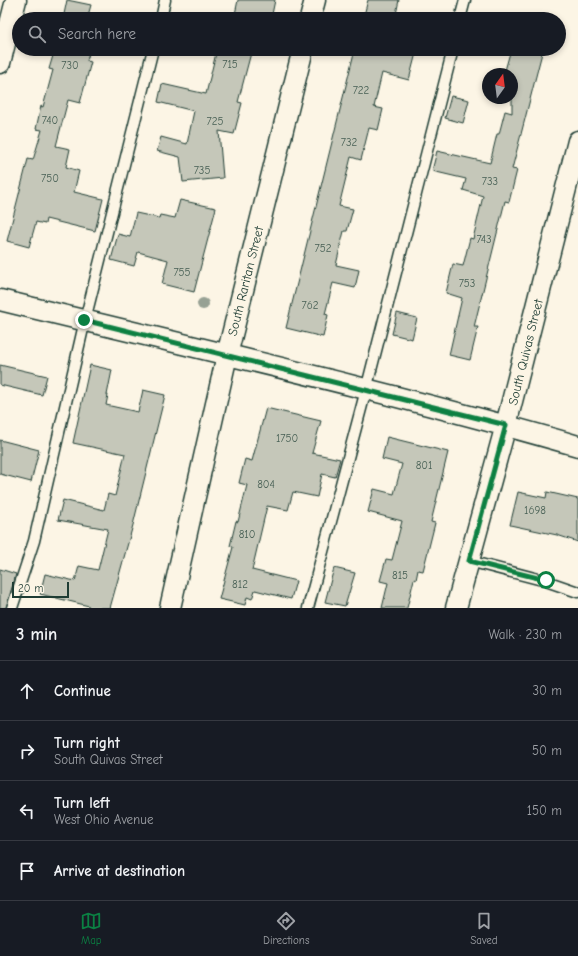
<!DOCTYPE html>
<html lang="en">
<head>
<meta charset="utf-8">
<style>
  body { margin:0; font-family:"Comic Neue",sans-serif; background:#20242c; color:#f1f3f6 }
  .compass { position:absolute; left:482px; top:68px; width:36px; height:36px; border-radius:50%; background:#171b24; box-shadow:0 2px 6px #0003; rotate:14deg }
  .scale { position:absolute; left:12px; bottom:10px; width:57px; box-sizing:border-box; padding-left:4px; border:2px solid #1f3d34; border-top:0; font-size:11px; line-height:14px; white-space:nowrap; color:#1f3d34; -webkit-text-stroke:3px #fcf5e5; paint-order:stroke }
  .stop { position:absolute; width:12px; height:12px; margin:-9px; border:3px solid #0b8043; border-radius:50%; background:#fff }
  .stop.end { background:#0b8043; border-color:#fff; box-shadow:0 1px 4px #0008 }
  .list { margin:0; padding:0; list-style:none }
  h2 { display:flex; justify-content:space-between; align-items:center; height:52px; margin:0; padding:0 16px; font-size:17px }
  h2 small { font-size:13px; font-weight:400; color:#9ea1a6 }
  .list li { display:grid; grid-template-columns:26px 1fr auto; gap:12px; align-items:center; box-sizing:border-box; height:60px; padding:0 16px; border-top:1px solid #363941 }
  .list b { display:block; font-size:15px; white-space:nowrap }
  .list p { margin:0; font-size:13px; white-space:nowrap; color:#9ea1a6 }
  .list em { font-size:13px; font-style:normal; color:#9ea1a6 }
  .icon { flex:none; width:22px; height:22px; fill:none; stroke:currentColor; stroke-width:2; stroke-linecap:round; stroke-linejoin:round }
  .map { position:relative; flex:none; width:578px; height:608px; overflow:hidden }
  .search { position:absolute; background:#171b24; box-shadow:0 2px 6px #0003; left:12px; right:12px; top:12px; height:44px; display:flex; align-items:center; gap:10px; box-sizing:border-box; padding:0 14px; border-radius:22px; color:#9ea1a6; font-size:15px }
  .sheet { height:292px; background:#171b24 }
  nav { display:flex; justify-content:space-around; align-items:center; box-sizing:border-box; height:56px; border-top:1px solid #363941; background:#171b24; font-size:11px; color:#9ea1a6 }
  nav a { display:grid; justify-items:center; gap:2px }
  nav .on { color:#0b8043 }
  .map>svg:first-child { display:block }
</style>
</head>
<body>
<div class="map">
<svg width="578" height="608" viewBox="0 0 578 608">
  <rect width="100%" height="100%" fill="#fcf5e5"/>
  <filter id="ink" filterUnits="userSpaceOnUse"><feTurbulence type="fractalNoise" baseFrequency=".025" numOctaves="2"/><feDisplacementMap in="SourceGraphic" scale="8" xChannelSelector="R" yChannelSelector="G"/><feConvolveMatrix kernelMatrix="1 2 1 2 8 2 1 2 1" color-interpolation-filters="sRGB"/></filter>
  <g filter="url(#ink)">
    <path fill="#c5c7b9" stroke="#1f3d34" d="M67,0L91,5L87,19H63Z
      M238,0H275L271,19H234Z
      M368,0H399L395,19H363Z
      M55,49H90L87,61L91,62L80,103L68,100L56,146L70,149L66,167L79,171L74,192L103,199L95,231L46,219L45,224L36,222L29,247L7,241L28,159L33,160L42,130L36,129L41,106L43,107L53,70L49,69Z
      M217,49H252L238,102L242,103L234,134L219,131L223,178L183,182L180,157L157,151L161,137L187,144L194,111L158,102L162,84L206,94Z
      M355,49H417L409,80L382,73L374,107L383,109L378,130L369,128L361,160L351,157L339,206L353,209L347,231H344L336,265L359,270L355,288L333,283L325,314L328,315L323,337L286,328Z
      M511,49H543L512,169L517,170L509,202L505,201L474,327H478L470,360L449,355L462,298L446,293L453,264L463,266L470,238L473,239L483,196L463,190L466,179L432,171L437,151L490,163L497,134H499L505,111L512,113V74H504Z
      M451,96L469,100L463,123L445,118Z
      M180,200L216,208L194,292L162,284L168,260L138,252L134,266L111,260L118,234L130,237L136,213L159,218L160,215L175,218Z
      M397,313L417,318L412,339L392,334Z
      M0,365L47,376L42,395L0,385Z
      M90,365L112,370L107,395H108L106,405L138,412L143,390L165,395L133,525L110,608H88L89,606L40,594L45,574L75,581L79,566L98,570L108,529L58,520L63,500L104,510L108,494L115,496L125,454L73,443Z
      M266,408L321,421L312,453L340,459L335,477L322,474L317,497L293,492L288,510L267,506L252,570L296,581L291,599L255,590L252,599L247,597L245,605L219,599L233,547L230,546L236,521L238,522L247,485L239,483L245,459L252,461Z
      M387,437L448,452L431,522L435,523L423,571L418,570L416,580L414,579L407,608H382L388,583L380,581L386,559L392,560L402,521L368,512L374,489L394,494L402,464L382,459Z
      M0,440L39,450L31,482L0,474Z
      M518,492L546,498L547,492L578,499V542L557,535L510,525Z
      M334,568L355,573L345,606L325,602Z
      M0,569L16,574L6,608H0Z"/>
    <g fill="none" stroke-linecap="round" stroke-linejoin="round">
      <defs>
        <path id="service" d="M161,19L165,0
          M460,19L465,0
          M469,561L546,581L578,592
          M12,608L34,541L85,320L153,49
          M308,608L366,390L453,49"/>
        <path id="minor" d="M310,19L315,0
          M0,63L16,0
          M0,300C193,347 387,391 578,446
          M170,608L227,355L303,49
          M456,608L506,425L578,141"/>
      </defs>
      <use href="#service" stroke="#1f3d34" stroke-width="13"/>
      <use href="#minor" stroke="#1f3d34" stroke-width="23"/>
      <use href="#service" stroke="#fcf5e5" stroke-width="10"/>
      <use href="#minor" stroke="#fcf5e5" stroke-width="20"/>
    </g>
    <circle fill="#97a194" cx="203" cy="304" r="6"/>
  </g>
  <g fill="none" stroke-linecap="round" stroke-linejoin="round" filter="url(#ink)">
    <path stroke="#0b8043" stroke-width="5" d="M84,320L506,425L469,561L546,580"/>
  </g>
  <g text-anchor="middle" stroke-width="3" stroke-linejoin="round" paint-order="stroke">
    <g font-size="11" fill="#486055">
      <text x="230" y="68">715</text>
      <text x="70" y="69">730</text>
      <text x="361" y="94">722</text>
      <text x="50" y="124">740</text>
      <text x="215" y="125">725</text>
      <text x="349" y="146">732</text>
      <text x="202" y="174">735</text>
      <text x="50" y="182">750</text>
      <text x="490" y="185">733</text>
      <text x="484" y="243">743</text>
      <text x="323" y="252">752</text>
      <text x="182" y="276">755</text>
      <text x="467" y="287">753</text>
      <text x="310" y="309">762</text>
      <text x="287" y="442">1750</text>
      <text x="424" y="469">801</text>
      <text x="266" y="488">804</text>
      <text x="535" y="514">1698</text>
      <text x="247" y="538">810</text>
      <text x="400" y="579">815</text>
      <text x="240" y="588">812</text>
    </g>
    <g font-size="13" fill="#1f3d34" stroke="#fcf5e5">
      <text transform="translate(245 281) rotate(-76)" y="5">South Raritan Street</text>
      <text transform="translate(525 352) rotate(-76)" y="5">South Quivas Street</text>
    </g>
  </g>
</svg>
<svg class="compass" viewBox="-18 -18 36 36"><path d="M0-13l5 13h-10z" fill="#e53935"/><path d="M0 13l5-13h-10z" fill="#9ea1a6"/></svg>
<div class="scale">20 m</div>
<div class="stop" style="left:546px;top:580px"></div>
<div class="stop end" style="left:84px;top:320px"></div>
<div class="search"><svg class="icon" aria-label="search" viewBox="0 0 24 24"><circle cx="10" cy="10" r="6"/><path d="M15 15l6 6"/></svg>Search here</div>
</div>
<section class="sheet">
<h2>3 min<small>Walk · 230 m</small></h2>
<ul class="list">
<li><svg class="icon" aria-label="ahead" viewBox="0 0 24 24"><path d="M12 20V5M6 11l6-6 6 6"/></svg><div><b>Continue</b></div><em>30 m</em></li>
<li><svg class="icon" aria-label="right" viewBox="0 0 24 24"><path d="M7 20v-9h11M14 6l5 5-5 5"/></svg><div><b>Turn right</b><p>South Quivas Street</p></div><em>50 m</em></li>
<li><svg class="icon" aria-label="left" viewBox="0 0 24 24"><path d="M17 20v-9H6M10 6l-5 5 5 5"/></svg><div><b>Turn left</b><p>West Ohio Avenue</p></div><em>150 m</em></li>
<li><svg class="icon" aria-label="arrive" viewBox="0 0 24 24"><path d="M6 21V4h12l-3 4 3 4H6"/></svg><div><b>Arrive at destination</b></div></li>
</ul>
</section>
<nav>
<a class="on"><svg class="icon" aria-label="map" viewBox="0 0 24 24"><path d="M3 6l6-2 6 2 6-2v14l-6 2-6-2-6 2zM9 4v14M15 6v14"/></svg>Map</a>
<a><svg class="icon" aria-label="directions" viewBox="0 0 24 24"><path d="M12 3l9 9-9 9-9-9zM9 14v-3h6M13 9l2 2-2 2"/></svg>Directions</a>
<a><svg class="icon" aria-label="saved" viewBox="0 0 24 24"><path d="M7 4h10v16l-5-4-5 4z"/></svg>Saved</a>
</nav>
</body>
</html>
